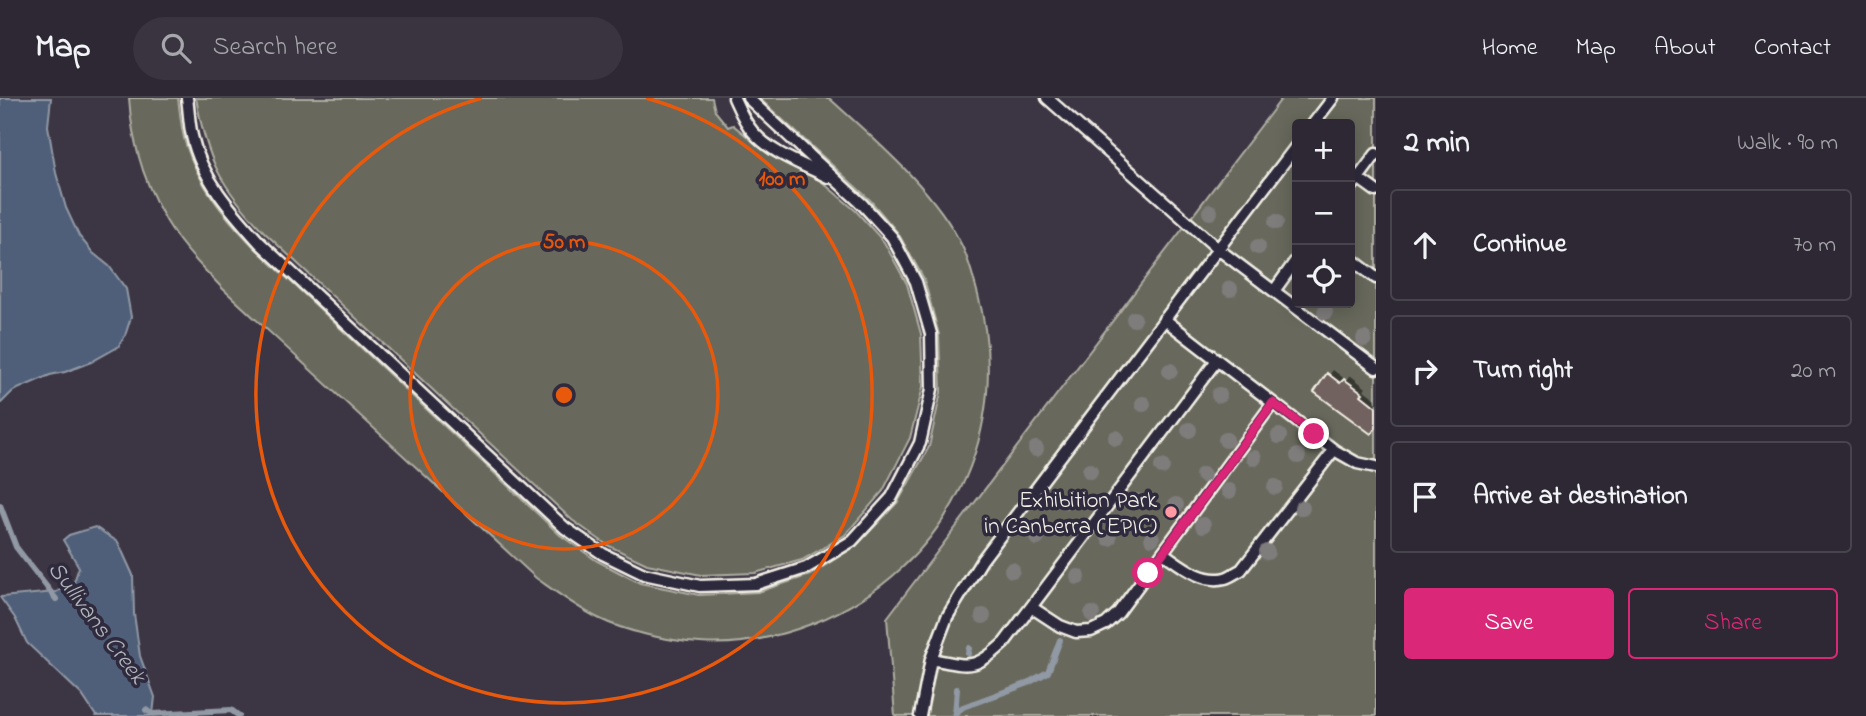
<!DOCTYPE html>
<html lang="en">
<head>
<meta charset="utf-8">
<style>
  body { margin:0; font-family:"Indie Flower",sans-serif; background:#39343f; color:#f1f3f6 }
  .controls { position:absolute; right:21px; top:21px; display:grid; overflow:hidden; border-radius:7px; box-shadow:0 4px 18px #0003 }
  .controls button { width:63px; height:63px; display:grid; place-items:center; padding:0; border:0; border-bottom:2px solid #48444e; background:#2d2833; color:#f1f3f6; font:35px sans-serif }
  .stop { position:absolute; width:21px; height:21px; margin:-16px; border:5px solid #db2777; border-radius:50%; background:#fff }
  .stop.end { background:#db2777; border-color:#fff; box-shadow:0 2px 7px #0008 }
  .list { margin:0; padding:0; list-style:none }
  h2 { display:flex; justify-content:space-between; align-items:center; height:91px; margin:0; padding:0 28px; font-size:30px }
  h2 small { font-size:23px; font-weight:400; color:#a7a6ac }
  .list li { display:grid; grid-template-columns:46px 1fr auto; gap:21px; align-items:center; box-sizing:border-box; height:112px; margin:0 14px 14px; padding:0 14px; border:2px solid #48444e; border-radius:7px }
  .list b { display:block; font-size:26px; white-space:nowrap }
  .list em { font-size:23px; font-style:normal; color:#a7a6ac }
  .actions { display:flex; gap:14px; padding:21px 28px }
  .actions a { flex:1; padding:16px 0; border:2px solid #db2777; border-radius:7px; text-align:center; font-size:24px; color:#db2777 }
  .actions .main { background:#db2777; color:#fff }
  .icon { flex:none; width:38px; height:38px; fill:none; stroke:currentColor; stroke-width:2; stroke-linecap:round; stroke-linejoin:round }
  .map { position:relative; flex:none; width:1376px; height:618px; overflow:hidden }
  header { display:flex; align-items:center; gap:42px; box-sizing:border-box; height:98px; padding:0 35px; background:#2d2833; border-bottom:2px solid #48444e }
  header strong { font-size:33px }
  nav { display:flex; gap:38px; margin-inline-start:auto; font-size:24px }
  .search { width:490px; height:63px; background:#39343f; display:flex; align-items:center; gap:18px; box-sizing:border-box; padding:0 24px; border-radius:38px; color:#a7a6ac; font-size:26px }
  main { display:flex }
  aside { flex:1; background:#2d2833 }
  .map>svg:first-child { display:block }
</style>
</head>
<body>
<header>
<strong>Map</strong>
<div class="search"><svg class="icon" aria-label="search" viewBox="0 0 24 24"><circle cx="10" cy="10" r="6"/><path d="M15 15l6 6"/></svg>Search here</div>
<nav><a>Home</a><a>Map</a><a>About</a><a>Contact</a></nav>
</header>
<main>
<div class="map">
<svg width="1376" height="618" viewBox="0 0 1376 618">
  <rect width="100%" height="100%" fill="#3c3544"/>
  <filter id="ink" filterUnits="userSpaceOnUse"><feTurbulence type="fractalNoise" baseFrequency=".0143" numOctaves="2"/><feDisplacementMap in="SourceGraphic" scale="14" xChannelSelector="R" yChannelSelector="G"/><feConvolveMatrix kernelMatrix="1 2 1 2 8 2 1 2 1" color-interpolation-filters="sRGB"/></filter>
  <g filter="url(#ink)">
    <path fill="#68695b" stroke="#aeada2" stroke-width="2" fill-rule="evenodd" d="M129,0H178C180,14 181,30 185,44C199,88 223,117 254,149L560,437L597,463L640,485L699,497L758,494L810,477L857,447L898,404L929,349L941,294L939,237L924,181L898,135L870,102L759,0H829C874,41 936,93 962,148C969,162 973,179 977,193C1016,332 948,472 814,525C778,539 739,548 700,545C669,543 626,534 598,520C576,509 556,494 536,480L223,191C207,174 189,157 176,138C148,97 132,49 129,0Z
      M196,0H712L715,13L728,29L733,27L771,58L821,83L856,113L884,144L907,186L921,236L923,289L910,340L883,393L845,437L802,462L755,475L701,477L647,466L607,447L572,422L265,135C221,89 207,63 196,0Z
      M1282,0H1376V618H895L887,520ZM1297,26H1350V205H1297Z"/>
    <path fill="#4f5f79" stroke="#9199a5" stroke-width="2" d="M0,0H51L48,28L56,75L66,110L79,138L93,155L109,168L126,191L131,219L125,238L118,249L91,264L65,274L50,277L13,293L0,306Z
      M95,429L118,444L133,477L134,516L140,558L155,599L153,616L151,618H96L82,597L27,545L15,520L0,499L56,494L74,484L79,469L63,442L69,437Z"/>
    <path fill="#0007" d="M1333,272L1346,282L1350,277L1366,290L1364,292L1376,301V329L1329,277Z"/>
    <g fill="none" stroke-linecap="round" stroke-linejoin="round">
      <path stroke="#9199a5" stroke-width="6" d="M0,407L16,449L56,501
        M968,556L969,550
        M146,612L153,616L231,612L239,618
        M955,615L963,609L1026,586L1048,574L1060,542
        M955,617L957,591"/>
    </g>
    <path fill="#72625f" stroke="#f4f1e8" stroke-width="2" d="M1327,275L1340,285L1344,281L1363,295L1361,297L1376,309V330L1371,336L1314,294Z"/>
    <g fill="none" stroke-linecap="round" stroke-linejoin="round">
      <defs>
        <path id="lane" d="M187,0C189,13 189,26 192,38C201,80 232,114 260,145L565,430L603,456L644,476L700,488L756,486L806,470L852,443L892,399L920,345L932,291L931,236L916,184L892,139L863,107L748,0
          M734,0C739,11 744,24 753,34C772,56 802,66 828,79
          M1047,0L1218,151L1376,270
          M1313,26L1333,0
          M1358,80L1376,93
          M1350,91L1376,56
          M1350,160L1376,180
          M1274,193L1297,161
          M1334,352L1357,365L1376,369
          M1163,455C1181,467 1202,486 1225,480C1230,479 1236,474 1241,472L1334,352L1273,305
          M1031,509L1060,528L1076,534L1091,533L1106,526L1118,515L1273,305L1217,262
          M931,561C969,568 974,573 1004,545L1217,262L1164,221
          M920,618L931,561L947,519L982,462L1297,47"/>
      </defs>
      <use href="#lane" stroke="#f4f1e8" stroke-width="15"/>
      <use href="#lane" stroke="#2f2a3d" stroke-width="10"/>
    </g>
    <g fill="#7f7b7c">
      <circle cx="1210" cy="114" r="8"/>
      <circle cx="1276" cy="124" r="8"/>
      <circle cx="1258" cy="149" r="8"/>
      <circle cx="1230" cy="191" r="8"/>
      <circle cx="1325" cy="214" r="8"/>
      <circle cx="1134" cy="221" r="8"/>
      <circle cx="1364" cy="241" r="8"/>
      <circle cx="1170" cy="273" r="8"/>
      <circle cx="1219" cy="297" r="8"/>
      <circle cx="1143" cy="306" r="8"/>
      <circle cx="1189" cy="332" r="8"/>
      <circle cx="1279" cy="338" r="8"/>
      <circle cx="1116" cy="340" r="8"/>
      <circle cx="1226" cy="342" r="8"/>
      <circle cx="1036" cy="351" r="8"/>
      <circle cx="1298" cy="358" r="8"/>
      <circle cx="1254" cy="360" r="8"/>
      <circle cx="1162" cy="369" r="8"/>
      <circle cx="1090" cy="373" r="8"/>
      <circle cx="1203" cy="377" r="8"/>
      <circle cx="1275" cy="389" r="8"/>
      <circle cx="1229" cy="393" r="8"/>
      <circle cx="1066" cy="403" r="8"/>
      <circle cx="1137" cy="403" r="8"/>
      <circle cx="1176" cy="407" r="8"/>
      <circle cx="1302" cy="410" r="8"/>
      <circle cx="1203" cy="427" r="8"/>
      <circle cx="1037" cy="440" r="8"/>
      <circle cx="1109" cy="440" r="8"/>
      <circle cx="1152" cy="440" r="8"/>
      <circle cx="1267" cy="454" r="8"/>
      <circle cx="1012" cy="472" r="8"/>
      <circle cx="1078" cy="479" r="8"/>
      <circle cx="1092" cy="516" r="8"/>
      <circle cx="983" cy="518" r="8"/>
    </g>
  </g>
  <g fill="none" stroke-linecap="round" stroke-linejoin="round" filter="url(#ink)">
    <path stroke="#db2777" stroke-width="9" d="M1148,475L1273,305L1314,336"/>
  </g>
  <g fill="none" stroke="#e8590c" stroke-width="3.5">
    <circle cx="564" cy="297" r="154"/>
    <path d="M646 0A308 308 0 1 1 482 0"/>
  </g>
  <circle fill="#ff9aa2" stroke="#2f2a3d" stroke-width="2.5" cx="1171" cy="414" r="7"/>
  <g text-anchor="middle" stroke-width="7" stroke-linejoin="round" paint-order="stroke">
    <g font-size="23" fill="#f4f1e8" stroke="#2f2a3d" text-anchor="end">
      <text x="1157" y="409">Exhibition Park<tspan x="1157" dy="26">in Canberra (EPIC)</tspan></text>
    </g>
    <g font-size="24" font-style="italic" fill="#b2b7bc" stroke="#2f2a3d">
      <text transform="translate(98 524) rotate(53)" y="8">Sullivans Creek</text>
    </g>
  </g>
  <circle cx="564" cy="297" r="10" fill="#e8590c" stroke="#2f2a3d" stroke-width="3.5"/>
  <g font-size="21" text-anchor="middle" font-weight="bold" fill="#e8590c" stroke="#2f2a3d" stroke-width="7" stroke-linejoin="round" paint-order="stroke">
    <text x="782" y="87">100 m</text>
    <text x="564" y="150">50 m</text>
  </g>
</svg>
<div class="controls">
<button>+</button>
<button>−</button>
<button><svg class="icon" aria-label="locate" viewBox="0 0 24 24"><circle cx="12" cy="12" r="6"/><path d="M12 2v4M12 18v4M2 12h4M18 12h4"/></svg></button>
</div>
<div class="stop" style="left:1148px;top:475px"></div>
<div class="stop end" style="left:1314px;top:336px"></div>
</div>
<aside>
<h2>2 min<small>Walk · 90 m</small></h2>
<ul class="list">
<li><svg class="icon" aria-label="ahead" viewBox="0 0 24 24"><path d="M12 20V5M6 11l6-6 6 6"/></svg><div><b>Continue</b></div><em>70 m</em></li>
<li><svg class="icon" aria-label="right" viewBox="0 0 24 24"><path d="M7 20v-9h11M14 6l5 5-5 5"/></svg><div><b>Turn right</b></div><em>20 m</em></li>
<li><svg class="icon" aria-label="arrive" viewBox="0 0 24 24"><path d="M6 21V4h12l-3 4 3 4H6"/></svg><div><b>Arrive at destination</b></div></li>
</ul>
<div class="actions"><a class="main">Save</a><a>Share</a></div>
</aside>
</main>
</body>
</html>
